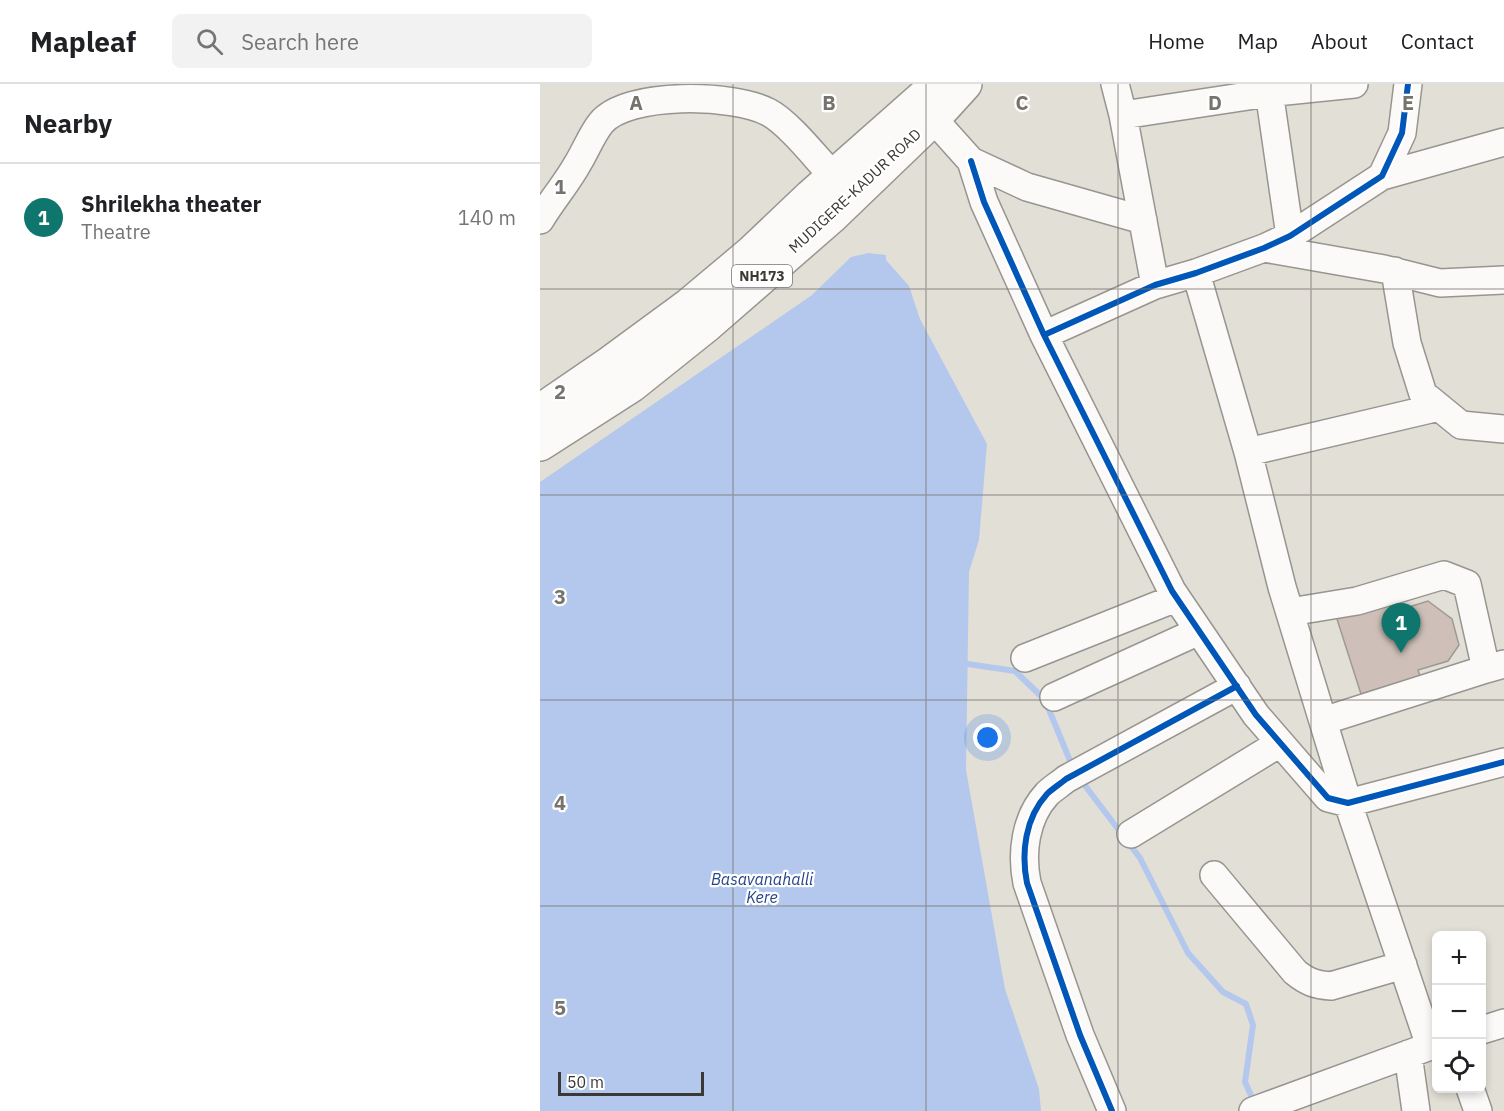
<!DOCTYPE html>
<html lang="en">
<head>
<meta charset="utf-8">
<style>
  body { margin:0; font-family:"IBM Plex Sans",sans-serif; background:#f2f2f2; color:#202124 }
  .controls { position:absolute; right:18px; bottom:18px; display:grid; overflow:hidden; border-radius:9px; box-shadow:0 3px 9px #0003 }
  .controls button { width:54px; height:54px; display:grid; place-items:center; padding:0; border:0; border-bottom:2px solid #e0e0e0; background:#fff; color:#202124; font:30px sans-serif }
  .scale { position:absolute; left:18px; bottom:15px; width:146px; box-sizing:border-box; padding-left:6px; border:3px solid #3c3934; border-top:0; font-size:16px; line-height:21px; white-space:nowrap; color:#3c3934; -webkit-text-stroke:4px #fff; paint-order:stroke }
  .you { position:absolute; left:448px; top:654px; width:21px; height:21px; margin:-15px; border:4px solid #fff; border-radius:50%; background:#1a73e8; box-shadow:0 0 0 9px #1a73e833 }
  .badge { display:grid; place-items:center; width:39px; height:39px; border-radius:50%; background:#0f766e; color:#fff; font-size:20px; font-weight:700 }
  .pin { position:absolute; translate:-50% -50px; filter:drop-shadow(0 2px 3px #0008) }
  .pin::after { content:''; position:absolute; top:32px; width:21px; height:18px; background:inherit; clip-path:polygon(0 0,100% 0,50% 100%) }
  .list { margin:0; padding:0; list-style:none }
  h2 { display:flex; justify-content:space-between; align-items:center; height:78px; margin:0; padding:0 24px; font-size:26px }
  h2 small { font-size:20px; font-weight:400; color:#757577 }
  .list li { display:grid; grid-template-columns:39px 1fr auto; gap:18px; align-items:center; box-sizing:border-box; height:108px; padding:0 24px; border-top:2px solid #e0e0e0 }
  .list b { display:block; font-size:22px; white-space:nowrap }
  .list p { margin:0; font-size:20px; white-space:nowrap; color:#757577 }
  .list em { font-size:20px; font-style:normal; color:#757577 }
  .icon { flex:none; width:33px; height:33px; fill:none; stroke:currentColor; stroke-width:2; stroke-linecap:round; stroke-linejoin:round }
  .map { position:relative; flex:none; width:964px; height:1027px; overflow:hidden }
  header { display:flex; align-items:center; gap:36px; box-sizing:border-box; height:84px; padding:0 30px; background:#fff; border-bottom:2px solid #e0e0e0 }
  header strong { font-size:28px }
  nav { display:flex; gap:33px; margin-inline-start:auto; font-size:21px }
  .search { width:420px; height:54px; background:#f2f2f2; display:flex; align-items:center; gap:15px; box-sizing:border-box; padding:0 21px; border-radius:9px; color:#757577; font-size:22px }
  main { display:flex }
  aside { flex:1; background:#fff }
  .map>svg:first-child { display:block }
</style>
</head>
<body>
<header>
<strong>Mapleaf</strong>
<div class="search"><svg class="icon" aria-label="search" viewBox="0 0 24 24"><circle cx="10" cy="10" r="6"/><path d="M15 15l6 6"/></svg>Search here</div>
<nav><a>Home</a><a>Map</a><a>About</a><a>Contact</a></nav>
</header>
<main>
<aside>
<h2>Nearby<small></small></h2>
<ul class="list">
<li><span class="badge">1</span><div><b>Shrilekha theater</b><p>Theatre</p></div><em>140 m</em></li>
</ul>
</aside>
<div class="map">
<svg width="964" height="1027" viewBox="0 0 964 1027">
  <rect width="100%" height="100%" fill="#e2dfd7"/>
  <path fill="#b4c8ed" d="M328,169L346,171V176L369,202L380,235L447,360L439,456L429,488L426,686L465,905L499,1005L501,1027H0V398L272,211L311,173Z"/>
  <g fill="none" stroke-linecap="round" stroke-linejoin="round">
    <path stroke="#b4c8ed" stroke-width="6" d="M421,579L475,587L505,616L533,684
      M540,695L600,774L648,869L683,908L706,920L713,941L705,998L714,1018"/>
  </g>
  <path fill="#cec0b8" stroke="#9e9994" stroke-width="1.5" d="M888,517L912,535L919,561L908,577L878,586L880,592L821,610L797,535L850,518L853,528Z"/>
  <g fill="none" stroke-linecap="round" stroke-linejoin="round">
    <defs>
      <path id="minor" d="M575,0L583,31L615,201
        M728,0L750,152
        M379,19L431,77L487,103L603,136
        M583,31L728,9L814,0
        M431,77L444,118L504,251L632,507L716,631L788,714L808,719L964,678
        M842,92L964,58
        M0,136C12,116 27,99 38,79C46,66 52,50 61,39C87,7 194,10 228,28C249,39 276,74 293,92
        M724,164L844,185L900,199L964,196
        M855,187L867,259L883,310L921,341L964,345
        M656,189L708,368L742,503L808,719L890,962
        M504,251L615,201L656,189L724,164L750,152L842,92L862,49L868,0
        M708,368L899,323
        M750,528L817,517L904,491L927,500L946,585L964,580
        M485,574L636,514
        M514,613L659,547
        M783,637L946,585
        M591,750L740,659
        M674,791L755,888C767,898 776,901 791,902L863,881
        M942,946L964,939
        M868,970L876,1027
        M930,1004L938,1027
        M572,1027L540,951L487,799C481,769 485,734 507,710C512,705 520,700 526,695L697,602
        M713,1027L896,960"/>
      <path id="highway" d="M0,327L70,279L149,221L211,169L271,112L390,7
        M0,360L92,301L167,241L291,133L394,34L425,0"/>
    </defs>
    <use href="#minor" stroke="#97958f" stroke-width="30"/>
    <use href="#highway" stroke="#97958f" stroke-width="36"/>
    <use href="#minor" stroke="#fbfaf9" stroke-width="27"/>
    <use href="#highway" stroke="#fbfaf9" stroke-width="33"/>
    <defs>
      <path id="cycleway" d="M431,77L444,118L504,251L632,507L716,631L788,714L808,719L964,678
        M504,251L615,201L656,189L724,164L750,152L842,92L862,49L868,0
        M572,1027L540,951L487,799C481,769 485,734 507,710C512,705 520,700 526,695L697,602"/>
    </defs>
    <use href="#cycleway" stroke="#fff" stroke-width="10"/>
    <use href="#cycleway" stroke="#0057b8" stroke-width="6"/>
  </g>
  <path fill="none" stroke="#76736d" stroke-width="1.5" stroke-opacity="0.55" d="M193,0V1027M386,0V1027M578,0V1027M771,0V1027M0,205H964M0,411H964M0,616H964M0,822H964"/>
  <g text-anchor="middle" stroke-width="4.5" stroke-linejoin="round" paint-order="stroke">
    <rect fill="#fff" stroke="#767471" stroke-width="1.5" x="192" y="181" width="60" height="22" rx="4.5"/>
    <g font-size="14" font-weight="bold" fill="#3c3934">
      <text x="222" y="197">NH173</text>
    </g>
    <g font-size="15" fill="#3c3934" stroke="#fff">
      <text transform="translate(315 107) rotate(-43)" y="5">MUDIGERE-KADUR ROAD</text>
    </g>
    <g font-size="16" font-style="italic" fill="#254588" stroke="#fff">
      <text x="222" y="801">Basavanahalli<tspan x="222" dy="18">Kere</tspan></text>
    </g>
  </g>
  <g font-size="20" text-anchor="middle" font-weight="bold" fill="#76736d" stroke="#fff" stroke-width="4.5" stroke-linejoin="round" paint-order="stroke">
    <text x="96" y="26">A</text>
    <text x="289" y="26">B</text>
    <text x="482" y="26">C</text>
    <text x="675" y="26">D</text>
    <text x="868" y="26">E</text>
    <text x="20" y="110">1</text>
    <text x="20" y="315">2</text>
    <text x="20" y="520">3</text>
    <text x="20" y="726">4</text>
    <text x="20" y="931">5</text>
  </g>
</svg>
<div class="controls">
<button>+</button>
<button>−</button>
<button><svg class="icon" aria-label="locate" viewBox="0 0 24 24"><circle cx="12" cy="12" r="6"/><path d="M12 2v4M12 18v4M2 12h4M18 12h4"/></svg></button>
</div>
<div class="scale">50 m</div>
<div class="you"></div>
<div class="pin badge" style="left:861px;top:569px">1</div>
</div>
</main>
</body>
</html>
